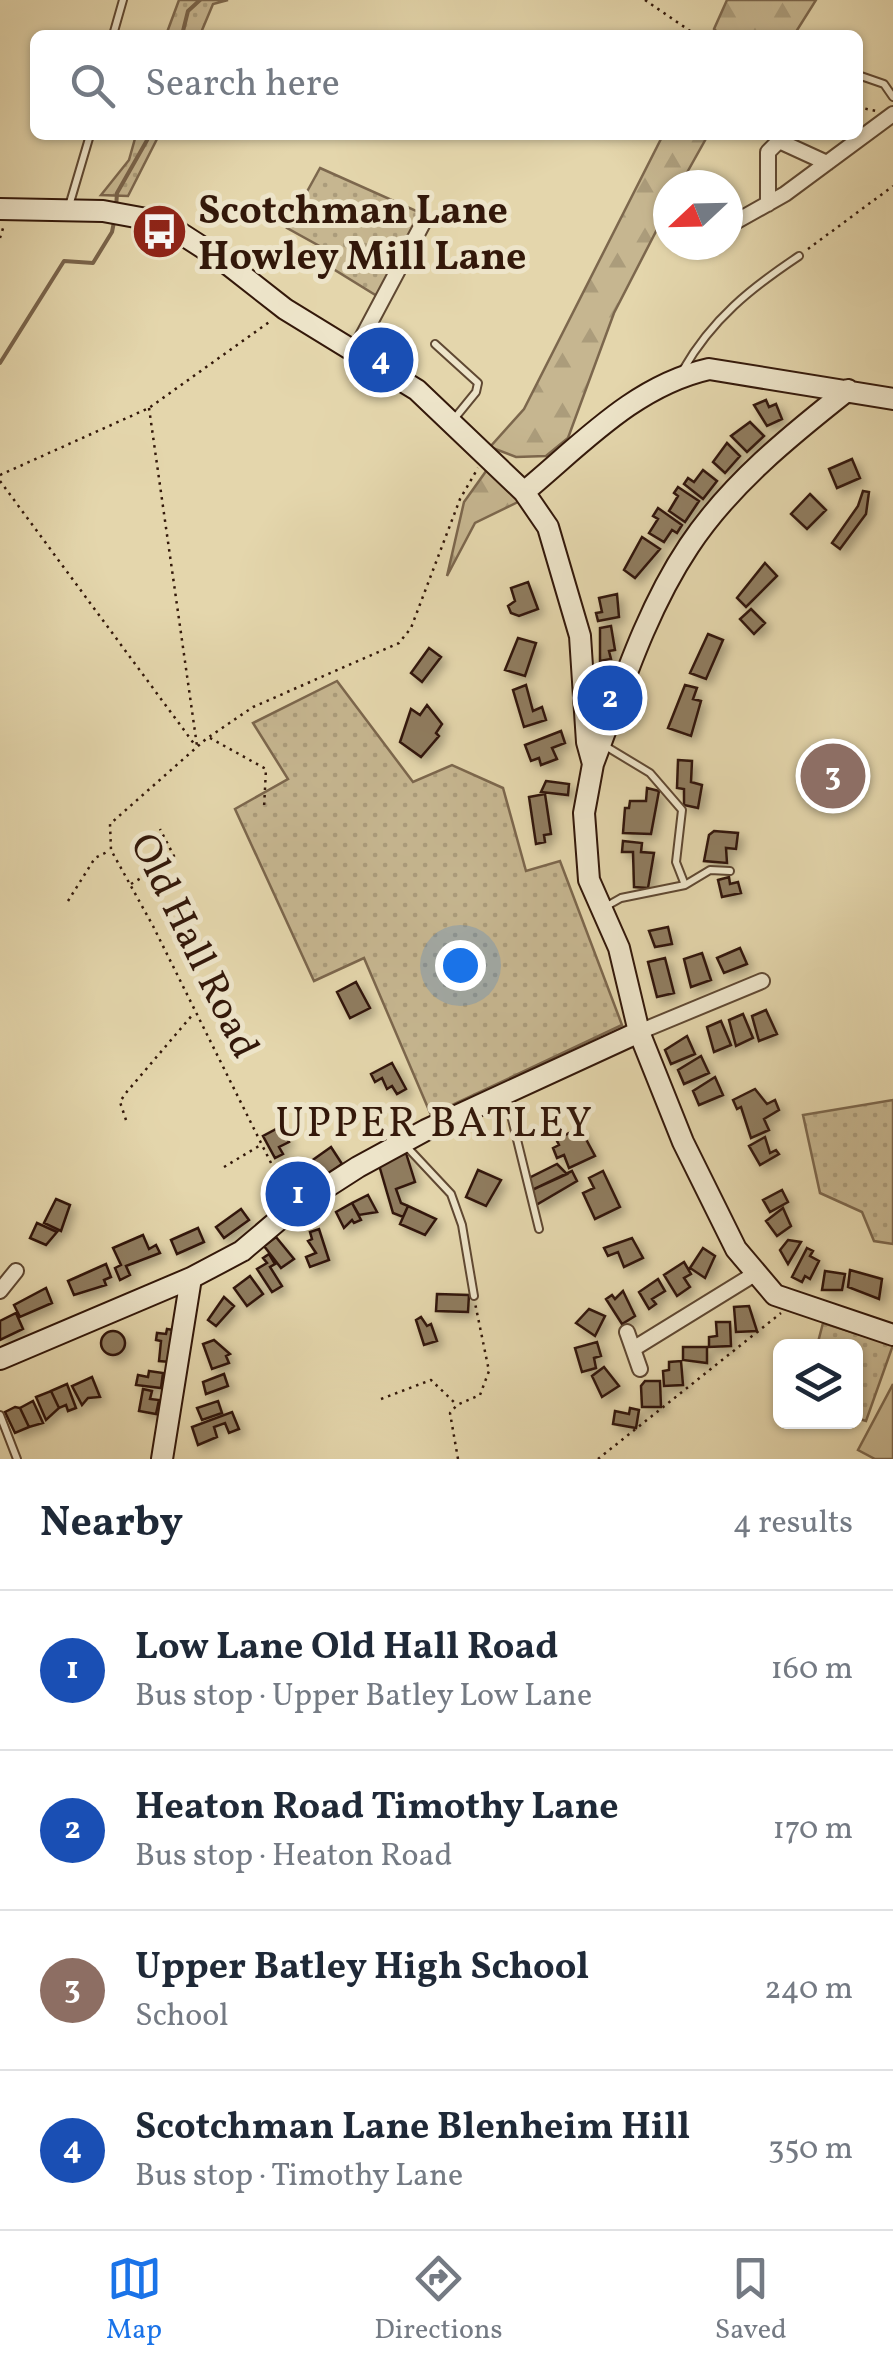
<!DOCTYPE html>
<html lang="en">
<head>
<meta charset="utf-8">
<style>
  body { margin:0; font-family:Vollkorn,serif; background:#f6f6f7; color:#1f2937 }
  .controls { position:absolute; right:30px; bottom:30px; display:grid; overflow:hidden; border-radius:15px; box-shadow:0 2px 8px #0004 }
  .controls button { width:90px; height:90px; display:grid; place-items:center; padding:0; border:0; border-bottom:2px solid #e0e1e3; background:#fff; color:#1f2937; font:50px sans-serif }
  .compass { position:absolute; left:653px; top:170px; width:90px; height:90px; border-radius:50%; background:#fff; box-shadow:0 2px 8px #0004; rotate:248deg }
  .you { position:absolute; left:460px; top:965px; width:35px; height:35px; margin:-25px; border:8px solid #fff; border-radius:50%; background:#1a73e8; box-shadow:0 0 0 15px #1a73e833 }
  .badge { display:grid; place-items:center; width:65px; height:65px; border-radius:50%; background:#1a73e8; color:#fff; font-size:32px; font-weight:700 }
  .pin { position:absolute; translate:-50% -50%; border:5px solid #fff; box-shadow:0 2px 10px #0006 }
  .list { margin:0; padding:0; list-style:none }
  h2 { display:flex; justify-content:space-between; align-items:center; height:130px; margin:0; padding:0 40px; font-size:42px }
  h2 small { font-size:32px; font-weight:400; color:#747a83 }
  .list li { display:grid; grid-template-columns:65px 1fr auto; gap:30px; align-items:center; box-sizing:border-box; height:160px; padding:0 40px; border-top:2px solid #e0e1e3 }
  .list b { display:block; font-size:38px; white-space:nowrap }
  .list p { margin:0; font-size:32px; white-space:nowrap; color:#747a83 }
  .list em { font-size:32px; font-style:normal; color:#747a83 }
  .icon { flex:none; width:55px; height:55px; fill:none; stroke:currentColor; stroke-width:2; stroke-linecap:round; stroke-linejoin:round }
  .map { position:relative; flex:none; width:893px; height:1459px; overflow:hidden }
  .search { position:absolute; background:#fff; box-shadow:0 2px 8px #0004; left:30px; right:30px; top:30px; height:110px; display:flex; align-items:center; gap:25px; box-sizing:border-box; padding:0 35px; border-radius:15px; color:#747a83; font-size:38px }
  .sheet { height:770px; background:#fff }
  nav { display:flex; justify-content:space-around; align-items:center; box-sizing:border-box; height:140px; border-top:2px solid #e0e1e3; background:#fff; font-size:28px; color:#747a83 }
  nav a { display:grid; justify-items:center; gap:5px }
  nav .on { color:#1a73e8 }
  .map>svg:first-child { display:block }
</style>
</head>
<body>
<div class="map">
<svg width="893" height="1459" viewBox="0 0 893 1459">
  <defs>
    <pattern id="grass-dots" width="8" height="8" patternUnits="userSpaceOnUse" patternTransform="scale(2.5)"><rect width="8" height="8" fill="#c6b690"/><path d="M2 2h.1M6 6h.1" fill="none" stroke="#ab9c7b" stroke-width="1.8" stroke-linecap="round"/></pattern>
    <pattern id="forest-firs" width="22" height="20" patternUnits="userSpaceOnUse" patternTransform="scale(2.5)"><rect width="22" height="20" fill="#c6b690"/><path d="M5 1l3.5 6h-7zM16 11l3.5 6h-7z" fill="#ab9c7b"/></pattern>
    <filter id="shadow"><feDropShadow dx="5" dy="5" stdDeviation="5" flood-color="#0004"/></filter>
  </defs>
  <rect width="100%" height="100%" fill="#e4d6ac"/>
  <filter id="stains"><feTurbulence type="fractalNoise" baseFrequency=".002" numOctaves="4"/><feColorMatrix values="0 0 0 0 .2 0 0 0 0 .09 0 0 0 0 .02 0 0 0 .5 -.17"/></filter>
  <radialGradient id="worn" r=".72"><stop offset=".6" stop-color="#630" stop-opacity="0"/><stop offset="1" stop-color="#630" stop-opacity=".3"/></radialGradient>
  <path fill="url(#grass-dots)" stroke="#7c674d" stroke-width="2.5" d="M179,0H228L213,4L200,35H166Z
    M136,135H159L128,196L101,195L129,160Z
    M320,168L421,213L377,296L322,262L323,248L287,228Z
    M337,681L413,782L452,765L503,788L526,871L560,861L622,1025L431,1115L364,958L314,981L235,809L288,779L253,723Z
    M893,1100V1244L874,1241L862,1212L820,1193L803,1115Z
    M823,1323L893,1345L866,1421L856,1418V1346H817Z"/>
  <path fill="url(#forest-firs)" stroke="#7c674d" stroke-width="2.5" d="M727,0H816L794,35H720L714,29Z
    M663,135H708L680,185H668V208L614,313L568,438L546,456L516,457L490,447L524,409Z
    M489,467L522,500L475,523L447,576L464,502Z"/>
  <path fill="#c6b690" stroke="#7c674d" stroke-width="2.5" d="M893,1384V1459H875L858,1450Z"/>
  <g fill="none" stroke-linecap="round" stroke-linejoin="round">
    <path stroke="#79634a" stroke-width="4" d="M182,35L188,11L200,0
      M116,208L117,193L150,135
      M0,363L64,261L93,263L112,232L114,222"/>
  </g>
  <path fill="#8f7b5e" stroke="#33180a" stroke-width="2.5" filter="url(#shadow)" d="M766,400L769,407L776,404L782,419L767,426L754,405Z
    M750,422L764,436L747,452L731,436Z
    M727,443L740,456L725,473L713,462Z
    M852,459L860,478L837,488L829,469Z
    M703,470L717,481L703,499L684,484L688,478L694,482Z
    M678,487L699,501L685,522L669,511L678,496L674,493Z
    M863,491L869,492L866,514L840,549L832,543L858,506Z
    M810,494L826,510L807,529L791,514Z
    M658,508L682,525L677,533L672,530L664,542L649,533L658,519L653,516Z
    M642,537L660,549L635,578L624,570Z
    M765,563L777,576L746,607L737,598Z
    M528,582L538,609L519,616L511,613L508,606L515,601L511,588Z
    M617,594L619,617L598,621L596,613L602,612L599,598Z
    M751,609L765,623L754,634L740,619Z
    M611,626L615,650L609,651L611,659L600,661V628Z
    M708,634L723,640L706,679L690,673Z
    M518,638L536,643L525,676L505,670Z
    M429,648L441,657L422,682L411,673Z
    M526,685L533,711L542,707L546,720L524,727L513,690Z
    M685,685L697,688L693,699L701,701L691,736L668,728Z
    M427,705L442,724L436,733L439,736L421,757L400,742L411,709L420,715Z
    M561,731L565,743L552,748L557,759L541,765L539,758L531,761L525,745Z
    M678,760L692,761L691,782L702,785L698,808L684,805V789L677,788Z
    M546,781L569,784L568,795L541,792Z
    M647,788L659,791L651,834L623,833L625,808H629L630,801H646Z
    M545,794L551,834L544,835L545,842L536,844L529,797Z
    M714,831L738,833L736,849L726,848L727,863L704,861L709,835Z
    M623,841L642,843L641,852L654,853L648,888L634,887L633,852H622Z
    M729,877L730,884L738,882L741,893L722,897L718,880Z
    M668,927L672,944L655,947L649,931Z
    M740,948L747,964L724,973L717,958Z
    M702,953L711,980L691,987L684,959Z
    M665,958L674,993L657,997L648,962Z
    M356,982L370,1008L350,1018L337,992Z
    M766,1010L777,1034L759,1041L752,1016Z
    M743,1014L753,1038L736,1046L729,1020Z
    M721,1021L731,1045L714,1052L707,1027Z
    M687,1036L695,1054L671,1064L665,1050Z
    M701,1056L709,1073L684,1084L678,1070Z
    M392,1063L406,1089L397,1094L392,1086L387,1089L382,1078L375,1082L371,1074Z
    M715,1077L723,1095L699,1105L693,1091Z
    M755,1089L767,1104L775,1100L779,1110L764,1119L769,1130L751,1138L741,1107L737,1109L733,1100Z
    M280,1127L289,1142L279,1147L283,1154L275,1158L263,1136Z
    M580,1128L595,1156L569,1168L564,1155L557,1158L553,1148L559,1145L556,1139Z
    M765,1137L770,1153L776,1150L779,1154L760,1165L749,1146Z
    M331,1147L342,1164L318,1180L307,1164Z
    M406,1153L415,1182L396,1189L401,1203L408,1206L403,1217L393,1213L379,1165Z
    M557,1164L567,1174L532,1190L529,1178Z
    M478,1170L501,1180L486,1206L466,1197Z
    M572,1171L577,1181L536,1205L532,1190Z
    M603,1171L620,1207L595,1219L583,1193L594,1188L589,1178Z
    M782,1190L788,1202L770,1212L763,1200Z
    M368,1195L377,1212L359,1215L352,1203Z
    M56,1199L70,1205L61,1231L44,1223Z
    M352,1203L361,1220L354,1223L352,1220L344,1228L336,1212Z
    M408,1206L436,1219L425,1235L400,1224Z
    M783,1208L791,1226L777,1236L766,1221Z
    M241,1209L249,1220L224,1238L216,1227Z
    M37,1223L57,1232L46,1245L30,1238Z
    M198,1228L204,1242L177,1254L171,1240Z
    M319,1229L329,1260L310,1267L306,1257L316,1253L308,1241L312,1239L310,1232Z
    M143,1235L149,1249L156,1245L160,1253L126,1266L130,1275L120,1280L115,1268L121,1265L113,1248Z
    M276,1237L294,1259L281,1268L264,1246Z
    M632,1238L643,1258L624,1267L618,1252L608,1256L604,1248Z
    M788,1240L801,1242L788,1264L780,1250Z
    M703,1248L715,1256L705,1278L690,1268Z
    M807,1248L813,1251L810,1256L819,1261L810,1279L805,1276L802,1282L792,1277Z
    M269,1254L275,1264L270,1267L282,1286L272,1292L257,1269L267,1263L263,1258Z
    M684,1262L691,1274L684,1278L690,1287L677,1296L664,1275Z
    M106,1264L111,1277L104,1280L106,1285L74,1295L68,1281Z
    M850,1270L882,1279L879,1299L848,1287Z
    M825,1271L845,1274L842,1290H822Z
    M250,1276L263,1294L247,1306L234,1288Z
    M658,1279L665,1291L652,1299L656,1304L649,1309L639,1292Z
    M46,1288L52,1303L20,1317L14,1305Z
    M623,1291L635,1316L622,1324L606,1299L612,1295L615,1299Z
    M437,1294L469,1295L468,1312L436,1311Z
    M224,1297L234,1306L216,1326L208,1320Z
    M749,1306L757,1331L736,1332L734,1307Z
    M589,1309L605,1316L595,1336L576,1323Z
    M16,1313L23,1329L0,1340V1321Z
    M421,1317L427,1326L431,1324L437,1341L424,1345L416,1320Z
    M716,1322H730L731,1346L709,1347V1337L717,1336Z
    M167,1329L174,1330L170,1362L159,1361L161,1341L156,1340L157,1333L166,1334Z
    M101 1343a12 12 0 1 1 24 0a12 12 0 1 1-24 0Z
    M214,1340L230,1354L226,1356L229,1363L212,1369L203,1344Z
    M597,1342L601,1356L594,1358L596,1368L582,1372L575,1348Z
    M683,1347H707V1363L683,1360Z
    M681,1361L683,1385L664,1386L663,1371L669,1370V1362Z
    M604,1367L619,1386L602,1397L592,1376Z
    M149,1371L163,1373L161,1388L136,1385L138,1375L148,1377Z
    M224,1374L228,1386L206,1394L203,1382Z
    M92,1377L100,1397L88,1398L82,1405L72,1386Z
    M645,1381H660L661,1407H642L641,1386Z
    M67,1384L76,1408L68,1411L66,1405L59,1408L51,1391Z
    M143,1389L152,1391L150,1399L159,1400L156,1414L139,1411Z
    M51,1391L59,1408L46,1420L36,1397Z
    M33,1401L43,1423L29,1427L20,1408Z
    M218,1401L222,1413L202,1420L197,1408Z
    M15,1407L20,1408L29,1427L15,1433L5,1412Z
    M630,1408L639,1410L636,1428L613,1424L615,1411L629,1414Z
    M232,1412L239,1429L229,1433L225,1423L214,1427L217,1437L198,1445L192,1427Z"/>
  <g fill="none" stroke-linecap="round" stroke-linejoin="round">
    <defs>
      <path id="lane" d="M113,35L123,0
        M858,75L884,84L893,97
        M69,206L90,135
        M435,344L478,383L476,392L454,419
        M683,370C712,319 751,288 799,256
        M602,744L650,773L682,810L676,862L685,885
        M605,907L621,898L685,885L710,870L730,871
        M507,1099L539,1229
        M407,1147L451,1194L462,1225L474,1296
        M0,1415L17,1459"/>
      <path id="street" d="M768,204V152L779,141L827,163
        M728,226L785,194L893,114
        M355,351L423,223
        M639,1032L762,981
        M278,1176L315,1194
        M0,1291L16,1271
        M627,1332L633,1349L753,1275
        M633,1349L640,1369"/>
      <path id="secondary" d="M0,209L103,211L163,222L225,262L285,309L417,390L524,492L548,527L580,636L587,742L593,764L584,813L589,880L619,948L639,1032L683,1142L736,1249L775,1295L893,1335
        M524,492C582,444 634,386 709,369L893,399
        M593,764C621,690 645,612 689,546C730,484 791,435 848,390
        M0,1359L191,1278L242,1251L288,1212L358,1167L426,1130L639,1032
        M162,1459L191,1278"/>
    </defs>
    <use href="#lane" stroke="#5f4832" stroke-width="10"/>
    <use href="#street" stroke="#5f4832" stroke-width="18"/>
    <use href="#secondary" stroke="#33180a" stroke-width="24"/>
    <path stroke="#33180a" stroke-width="2.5" stroke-dasharray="2.5 5" stroke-linecap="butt" d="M645,0L696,35
      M858,107L876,111
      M0,238L4,225
      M808,249L893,186
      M149,408L197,746
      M0,475L149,408L272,320
      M0,481L195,745
      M210,738L266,769L264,808
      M131,884L175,858L160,829
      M68,901L95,858L109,851
      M126,1120L120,1102L125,1094L194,1013
      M271,1163L153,926L111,850L110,824L206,739L253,707L399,643L411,628L460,499L478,468
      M224,1167L259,1146
      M381,1399L431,1380L456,1404
      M458,1459L450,1413L457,1405L480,1395L489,1371L475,1303
      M598,1459L781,1313"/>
    <use href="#lane" stroke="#ede4c9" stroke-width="6"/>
    <use href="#street" stroke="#ede4c9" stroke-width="14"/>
    <use href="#secondary" stroke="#ede4c9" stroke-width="20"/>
  </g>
  <defs>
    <symbol id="bus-disc" viewBox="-11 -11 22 22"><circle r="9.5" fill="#8f2418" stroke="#ede4c9"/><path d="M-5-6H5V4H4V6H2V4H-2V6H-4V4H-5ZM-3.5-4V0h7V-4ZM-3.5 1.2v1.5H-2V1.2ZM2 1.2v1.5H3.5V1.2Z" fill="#fff"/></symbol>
  </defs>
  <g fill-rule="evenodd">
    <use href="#bus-disc" x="128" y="200" width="63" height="63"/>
  </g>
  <g text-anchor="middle" stroke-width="10" stroke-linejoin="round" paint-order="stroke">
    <g font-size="40" font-weight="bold" fill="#33180a" stroke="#ede4c9" text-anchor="start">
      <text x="198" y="223">Scotchman Lane<tspan x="198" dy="46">Howley Mill Lane</tspan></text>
    </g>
    <g font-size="40" fill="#33180a" stroke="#ede4c9">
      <text transform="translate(196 945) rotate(64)" y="14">Old Hall Road</text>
    </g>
    <g font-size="42" letter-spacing="2.5" fill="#33180a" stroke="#ede4c9">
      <text x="435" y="1136">UPPER BATLEY</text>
    </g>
  </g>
  <rect width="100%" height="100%" filter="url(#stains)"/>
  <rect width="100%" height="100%" fill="url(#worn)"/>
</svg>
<div class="controls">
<button><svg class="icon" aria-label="layers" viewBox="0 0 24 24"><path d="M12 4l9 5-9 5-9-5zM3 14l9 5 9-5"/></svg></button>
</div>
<svg class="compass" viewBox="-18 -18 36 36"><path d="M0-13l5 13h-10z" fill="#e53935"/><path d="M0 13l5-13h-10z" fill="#747a83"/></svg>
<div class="you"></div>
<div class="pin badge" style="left:298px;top:1194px;background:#1a4fb4">1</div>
<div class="pin badge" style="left:610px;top:698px;background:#1a4fb4">2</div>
<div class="pin badge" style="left:833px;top:776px;background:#8d6e63">3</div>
<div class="pin badge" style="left:381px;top:360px;background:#1a4fb4">4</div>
<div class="search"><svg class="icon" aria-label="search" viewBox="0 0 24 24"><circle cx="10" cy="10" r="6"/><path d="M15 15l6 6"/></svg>Search here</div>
</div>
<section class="sheet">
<h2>Nearby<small>4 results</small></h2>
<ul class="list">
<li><span class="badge" style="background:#1a4fb4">1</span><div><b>Low Lane Old Hall Road</b><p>Bus stop · Upper Batley Low Lane</p></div><em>160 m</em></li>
<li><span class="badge" style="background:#1a4fb4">2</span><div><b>Heaton Road Timothy Lane</b><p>Bus stop · Heaton Road</p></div><em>170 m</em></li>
<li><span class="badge" style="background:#8d6e63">3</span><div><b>Upper Batley High School</b><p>School</p></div><em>240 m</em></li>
<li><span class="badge" style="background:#1a4fb4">4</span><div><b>Scotchman Lane Blenheim Hill</b><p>Bus stop · Timothy Lane</p></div><em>350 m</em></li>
</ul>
</section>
<nav>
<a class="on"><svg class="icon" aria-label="map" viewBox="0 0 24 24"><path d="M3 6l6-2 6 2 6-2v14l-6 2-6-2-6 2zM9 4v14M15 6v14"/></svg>Map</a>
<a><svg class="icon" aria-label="directions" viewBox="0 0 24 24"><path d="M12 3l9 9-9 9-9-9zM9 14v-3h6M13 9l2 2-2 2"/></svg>Directions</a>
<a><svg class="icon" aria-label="saved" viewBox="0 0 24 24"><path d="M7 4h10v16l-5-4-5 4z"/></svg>Saved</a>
</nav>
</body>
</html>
